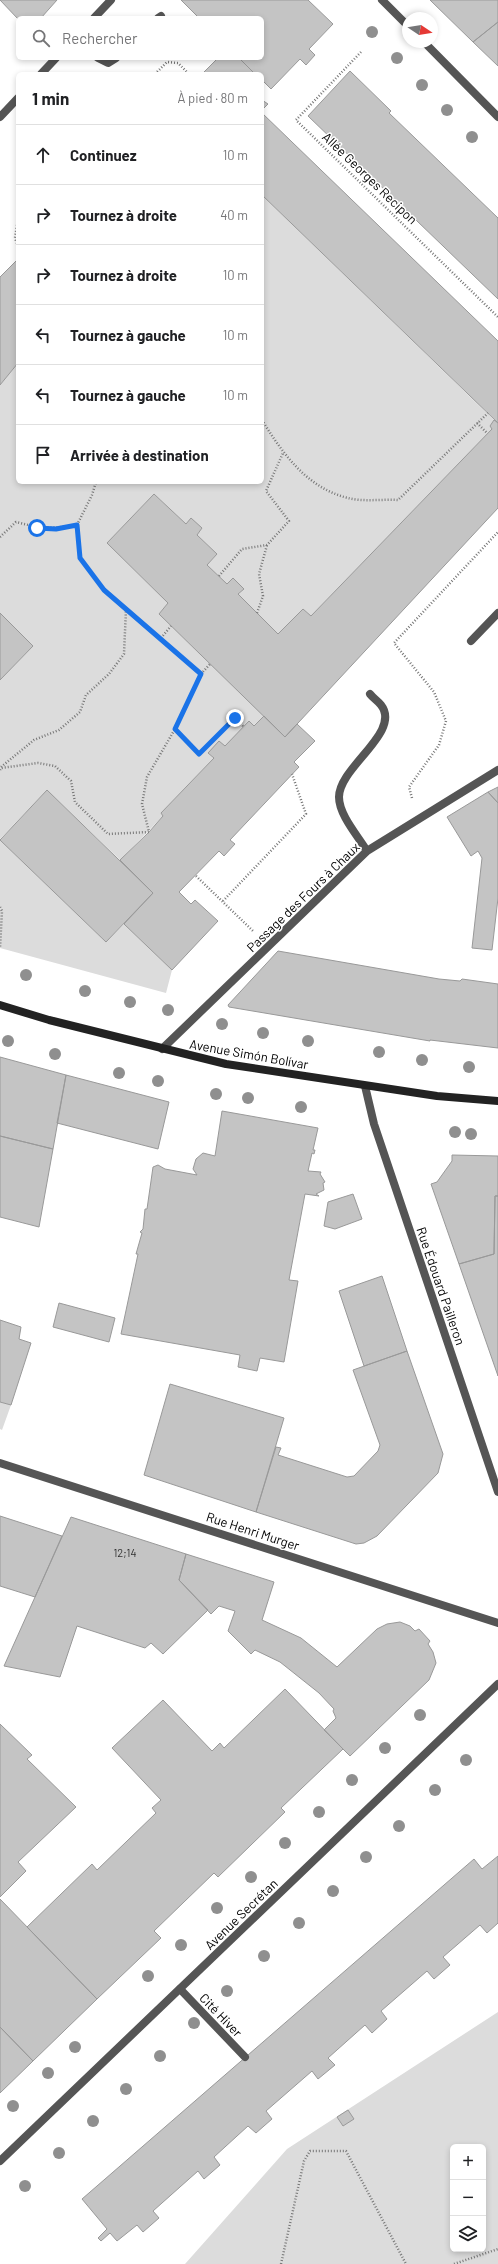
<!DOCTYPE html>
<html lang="fr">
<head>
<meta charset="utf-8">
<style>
  body { margin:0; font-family:Barlow,sans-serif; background:#f2f2f2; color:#202124 }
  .controls { position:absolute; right:12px; bottom:12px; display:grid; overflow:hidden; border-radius:6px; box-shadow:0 2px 6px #0003 }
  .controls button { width:36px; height:36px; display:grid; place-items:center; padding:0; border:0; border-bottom:1px solid #e0e0e0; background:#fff; color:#202124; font:20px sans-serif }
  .compass { position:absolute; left:402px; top:12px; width:36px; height:36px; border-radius:50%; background:#fff; box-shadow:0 2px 6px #0003; rotate:102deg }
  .stop { position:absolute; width:12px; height:12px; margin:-9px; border:3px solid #1a73e8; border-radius:50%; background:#fff }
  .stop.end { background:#1a73e8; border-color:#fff; box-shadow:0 1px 4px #0008 }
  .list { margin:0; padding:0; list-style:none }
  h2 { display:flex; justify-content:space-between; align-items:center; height:52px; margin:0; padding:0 16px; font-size:17px }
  h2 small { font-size:13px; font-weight:400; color:#757577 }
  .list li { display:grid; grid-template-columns:26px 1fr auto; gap:12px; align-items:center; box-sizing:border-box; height:60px; padding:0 16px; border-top:1px solid #e0e0e0 }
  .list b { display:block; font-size:15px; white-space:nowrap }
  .list em { font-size:13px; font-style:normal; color:#757577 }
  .icon { flex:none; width:22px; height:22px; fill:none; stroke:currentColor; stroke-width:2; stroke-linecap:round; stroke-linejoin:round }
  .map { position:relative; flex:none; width:498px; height:2264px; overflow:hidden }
  .search { position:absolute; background:#fff; box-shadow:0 2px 6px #0003; left:16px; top:16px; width:248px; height:44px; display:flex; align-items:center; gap:10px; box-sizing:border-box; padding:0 14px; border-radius:6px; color:#757577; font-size:15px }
  .panel { position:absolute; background:#fff; box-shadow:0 2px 6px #0003; left:16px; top:72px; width:248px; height:412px; border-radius:6px }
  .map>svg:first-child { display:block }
</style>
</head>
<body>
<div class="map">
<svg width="498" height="2264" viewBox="0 0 498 2264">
  <rect width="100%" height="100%" fill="#fff"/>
  <path fill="#dcdcdc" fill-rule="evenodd" d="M262,195L494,420L490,426L492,429L311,616L303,609L278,634L238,594L244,589L233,578L227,584L207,565L217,554L197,535L202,528L186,524L154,494L107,543L168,603L159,614L264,716C248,732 230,745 208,753L214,758L161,813L163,816L120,860L47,790L0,839V680L33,646L0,613V385L18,363V482H262Z
    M0,840L106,942L124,924L172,970L166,993L0,948Z
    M0,1402L11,1405L2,1430L0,1429Z
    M498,2012V2264H185L287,2149ZM453,2147H483V2249H453Z"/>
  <path fill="#c4c4c4" stroke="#999" d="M0,0H57L41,18L18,19Z
    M181,0H308L333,24L309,49L315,55L306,65L300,59L271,89L262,80V74H255L239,58H262V18H199Z
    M430,0H498V22L473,42Z
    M498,22V66L473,42Z
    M218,58H239L255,74H202Z
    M350,71L391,111L389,113L498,218V299L308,116Z
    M262,100L268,104L262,110Z
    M262,113L498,341V423L262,195Z
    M18,259V363L0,385V277Z
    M494,420L498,423V508L285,737L159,614L168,603L107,543L154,494L186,524L191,518L202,528L197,535L217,554L207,565L227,584L233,578L244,589L238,594L278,634L303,609L311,616L492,429L490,426Z
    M0,613L33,646L0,680Z
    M264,716L285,737L297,724L315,741L294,762L299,767L230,840L235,844L224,856L219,851L179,892L191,904L195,900L218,921L172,970L124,924L153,893L120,860L149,832L163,816L161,813L214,758L208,753L219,741L225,746L249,721L254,726Z
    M498,787V803L488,792Z
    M47,790L153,893L106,942L0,840Z
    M488,792L498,803V898L492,950L472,948L482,858L478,851L471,856L447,817Z
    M278,951L439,979L460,981L462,979L498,984V1048L430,1040V1041L229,1007L228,1005Z
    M0,1057L66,1075L53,1149L0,1136Z
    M66,1075L169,1102L158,1149L57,1123Z
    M222,1111L318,1128L313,1150H315L314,1154L312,1153L308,1171L321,1172L320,1174L325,1182L323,1183L324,1190L316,1194L319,1196L305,1194L289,1280L298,1281L284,1362L260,1358L257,1371L238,1367L240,1355L121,1334L138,1254H136L142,1233L140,1232L143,1229L145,1209H147L153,1167L158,1165L165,1169L197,1175L193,1169L196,1159L203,1153L215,1156Z
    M0,1136L53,1149L39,1227L0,1217Z
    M452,1155L498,1156V1196H495L494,1254L459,1264L431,1184L437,1182L452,1161Z
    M353,1194L362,1219L335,1229L324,1226L328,1202Z
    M495,1196H498V1376L459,1264L494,1254Z
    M382,1276L407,1351L364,1366L339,1291Z
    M59,1303L115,1318L109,1342L53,1327Z
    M0,1320L21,1327L19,1339L31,1343L11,1405L0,1402Z
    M407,1351L443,1454L438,1473L377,1536L364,1543L356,1544L256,1512L276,1447L281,1448L278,1455L347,1477L354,1476L378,1451L380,1445L353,1370Z
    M170,1384L284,1418L256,1512L144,1475Z
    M0,1516L62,1536L35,1597L0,1586Z
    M71,1517L186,1554L179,1580L208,1610L163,1654L151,1643L145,1648L77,1626L60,1677L4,1666Z
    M186,1554L274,1582L262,1620L301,1638L337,1667L377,1629L387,1624L400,1622L410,1626L415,1631L419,1629L430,1641L428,1644L433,1652L436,1663L429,1680L350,1756L324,1730L336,1718L333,1711L334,1709L319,1693L280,1662L255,1650L251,1654L228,1631L235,1611L219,1606L211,1614L179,1580Z
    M285,1689L343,1749L281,1808L285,1812L218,1877L214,1873L154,1931L161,1938L97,1999L27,1927L92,1864L97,1870L156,1813L152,1808L161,1800L112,1748L163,1700L212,1751L220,1743L224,1748Z
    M0,1724L32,1755L27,1759L76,1807L18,1862L26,1871L0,1897Z
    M498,1856V1923L487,1933L480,1925L443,1957L450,1965L434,1979L427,1971L381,2011L387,2019L372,2033L365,2025L328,2058L335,2065L318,2079L312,2071L266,2111L272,2119L256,2133L248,2126L214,2157L220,2165L204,2179L198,2171L153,2211L159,2218L143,2232L137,2225L117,2241L110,2233L101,2241L98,2238L107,2229L82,2199L474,1859L482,1869Z
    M0,1899L97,1999L33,2061L0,2027Z
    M0,2027L33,2061L0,2093Z
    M348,2110L354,2119L343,2126L337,2117Z"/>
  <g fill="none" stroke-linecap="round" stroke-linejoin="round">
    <path stroke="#777" stroke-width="2.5" stroke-dasharray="1 2" stroke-linecap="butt" d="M361,52L296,120L498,317
      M155,74L167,62L178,63L189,74
      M18,219L15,238L18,246
      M262,420C283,454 307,488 348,498C363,502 382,499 398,500L488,413
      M477,423L487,433
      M77,525L92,495L96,482
      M0,537L16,522C38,528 54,529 77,525
      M219,576L242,549L267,545L289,521L266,491L283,453
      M257,613L263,596L259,574L267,545
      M161,638L171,626
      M201,674L210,664
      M175,729L199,754L235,718L244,727
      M1,767L34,740L59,730L80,712L86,695L109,674L124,654L126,609
      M0,770L1,768L38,763L55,766L71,781L75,802L108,834L149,832L142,804L147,777L175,729L201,674L104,590L80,558L77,525
      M412,798L409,787L439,745L446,721L434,692L394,643L498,532
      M196,876L253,931
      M223,901L306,814L292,774
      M0,907L2,911L0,948
      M281,2264L304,2161L310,2151H346L406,2264
      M454,2264L498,2249"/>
    <path stroke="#555" stroke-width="8" d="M158,18L161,16
      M98,58L108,63L116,58
      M471,641L498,613
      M367,851C358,836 339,815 339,797C339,767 402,732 381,705C378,701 373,698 370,694
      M162,1049L367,851L498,770
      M180,1989L245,2057"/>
    <path stroke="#555" stroke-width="8" d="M382,0L408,26
      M94,18L111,0
      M424,42L498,117
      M41,74L56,58
      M0,117L18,98
      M365,1086L374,1124L498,1492
      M0,1463L498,1623
      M0,2161L498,1684"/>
    <path stroke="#222" stroke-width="8" d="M0,1005L49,1020L226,1064L437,1096L498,1101"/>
  </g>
  <g fill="#8f8f8f">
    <circle cx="372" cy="32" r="6"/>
    <circle cx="397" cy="58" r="6"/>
    <circle cx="422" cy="85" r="6"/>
    <circle cx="447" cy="110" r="6"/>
    <circle cx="472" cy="137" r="6"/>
    <circle cx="26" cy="975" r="6"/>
    <circle cx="85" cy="991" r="6"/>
    <circle cx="130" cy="1002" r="6"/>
    <circle cx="168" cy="1010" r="6"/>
    <circle cx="222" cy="1024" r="6"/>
    <circle cx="263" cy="1033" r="6"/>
    <circle cx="8" cy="1041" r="6"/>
    <circle cx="308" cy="1041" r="6"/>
    <circle cx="379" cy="1052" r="6"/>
    <circle cx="55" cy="1054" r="6"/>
    <circle cx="422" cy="1060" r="6"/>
    <circle cx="469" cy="1067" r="6"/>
    <circle cx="119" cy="1073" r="6"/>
    <circle cx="158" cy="1081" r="6"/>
    <circle cx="216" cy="1094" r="6"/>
    <circle cx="248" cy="1098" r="6"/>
    <circle cx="301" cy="1107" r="6"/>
    <circle cx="455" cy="1132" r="6"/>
    <circle cx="471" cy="1134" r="6"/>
    <circle cx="420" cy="1715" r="6"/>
    <circle cx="385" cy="1748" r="6"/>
    <circle cx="466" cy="1760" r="6"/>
    <circle cx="352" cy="1780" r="6"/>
    <circle cx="435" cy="1790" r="6"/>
    <circle cx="319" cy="1812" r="6"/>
    <circle cx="399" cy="1826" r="6"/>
    <circle cx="285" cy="1843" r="6"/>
    <circle cx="366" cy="1857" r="6"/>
    <circle cx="251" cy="1877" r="6"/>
    <circle cx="333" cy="1891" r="6"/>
    <circle cx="217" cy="1908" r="6"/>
    <circle cx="299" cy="1923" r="6"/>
    <circle cx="181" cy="1945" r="6"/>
    <circle cx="264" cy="1956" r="6"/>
    <circle cx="148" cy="1976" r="6"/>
    <circle cx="227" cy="1991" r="6"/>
    <circle cx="194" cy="2023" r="6"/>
    <circle cx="75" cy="2047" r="6"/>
    <circle cx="160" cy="2056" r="6"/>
    <circle cx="48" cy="2073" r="6"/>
    <circle cx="126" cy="2089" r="6"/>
    <circle cx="13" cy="2106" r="6"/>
    <circle cx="93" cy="2121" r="6"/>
    <circle cx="59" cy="2153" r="6"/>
    <circle cx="25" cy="2186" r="6"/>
  </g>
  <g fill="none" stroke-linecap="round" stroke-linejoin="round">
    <path stroke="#1a73e8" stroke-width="5" d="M37,528L56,529L77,525L80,558L104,590L201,674L175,729L199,754L235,718"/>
  </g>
  <g text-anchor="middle" stroke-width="3" stroke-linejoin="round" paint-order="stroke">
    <g font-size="11" fill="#313131">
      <text x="125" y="1557">12;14</text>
    </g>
    <g font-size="13" fill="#000" stroke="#fff">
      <text transform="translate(370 178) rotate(44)" y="5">Allée Georges Recipon</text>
      <text transform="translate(303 897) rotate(-44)" y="5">Passage des Fours à Chaux</text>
      <text transform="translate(249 1054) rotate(10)" y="5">Avenue Simón Bolívar</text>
      <text transform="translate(441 1286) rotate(71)" y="5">Rue Édouard Pailleron</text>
      <text transform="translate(253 1531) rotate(18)" y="5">Rue Henri Murger</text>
      <text transform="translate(241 1914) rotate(-44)" y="5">Avenue Secrétan</text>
      <text transform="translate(221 2015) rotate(46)" y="5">Cité Hiver</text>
    </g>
  </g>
</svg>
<div class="controls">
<button>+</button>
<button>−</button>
<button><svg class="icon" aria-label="layers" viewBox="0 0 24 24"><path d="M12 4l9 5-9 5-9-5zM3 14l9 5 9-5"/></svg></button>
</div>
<svg class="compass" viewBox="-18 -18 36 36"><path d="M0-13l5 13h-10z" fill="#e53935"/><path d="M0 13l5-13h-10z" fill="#757577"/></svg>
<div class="stop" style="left:37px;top:528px"></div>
<div class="stop end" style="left:235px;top:718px"></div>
<div class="search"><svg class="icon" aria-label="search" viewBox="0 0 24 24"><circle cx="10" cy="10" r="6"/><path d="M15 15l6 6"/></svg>Rechercher</div>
<section class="panel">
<h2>1 min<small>À pied · 80 m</small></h2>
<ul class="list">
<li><svg class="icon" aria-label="ahead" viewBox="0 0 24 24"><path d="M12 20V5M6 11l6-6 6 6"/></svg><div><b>Continuez</b></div><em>10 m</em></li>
<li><svg class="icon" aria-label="right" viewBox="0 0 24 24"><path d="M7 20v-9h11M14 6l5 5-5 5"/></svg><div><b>Tournez à droite</b></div><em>40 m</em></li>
<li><svg class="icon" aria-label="right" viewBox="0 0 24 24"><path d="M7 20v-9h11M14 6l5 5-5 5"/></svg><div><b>Tournez à droite</b></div><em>10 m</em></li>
<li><svg class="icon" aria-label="left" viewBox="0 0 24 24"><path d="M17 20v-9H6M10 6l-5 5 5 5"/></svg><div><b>Tournez à gauche</b></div><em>10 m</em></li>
<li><svg class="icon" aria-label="left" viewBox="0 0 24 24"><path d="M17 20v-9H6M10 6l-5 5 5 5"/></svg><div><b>Tournez à gauche</b></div><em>10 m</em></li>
<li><svg class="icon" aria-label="arrive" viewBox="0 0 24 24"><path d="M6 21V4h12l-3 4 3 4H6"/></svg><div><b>Arrivée à destination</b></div></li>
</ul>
</section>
</div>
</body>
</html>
